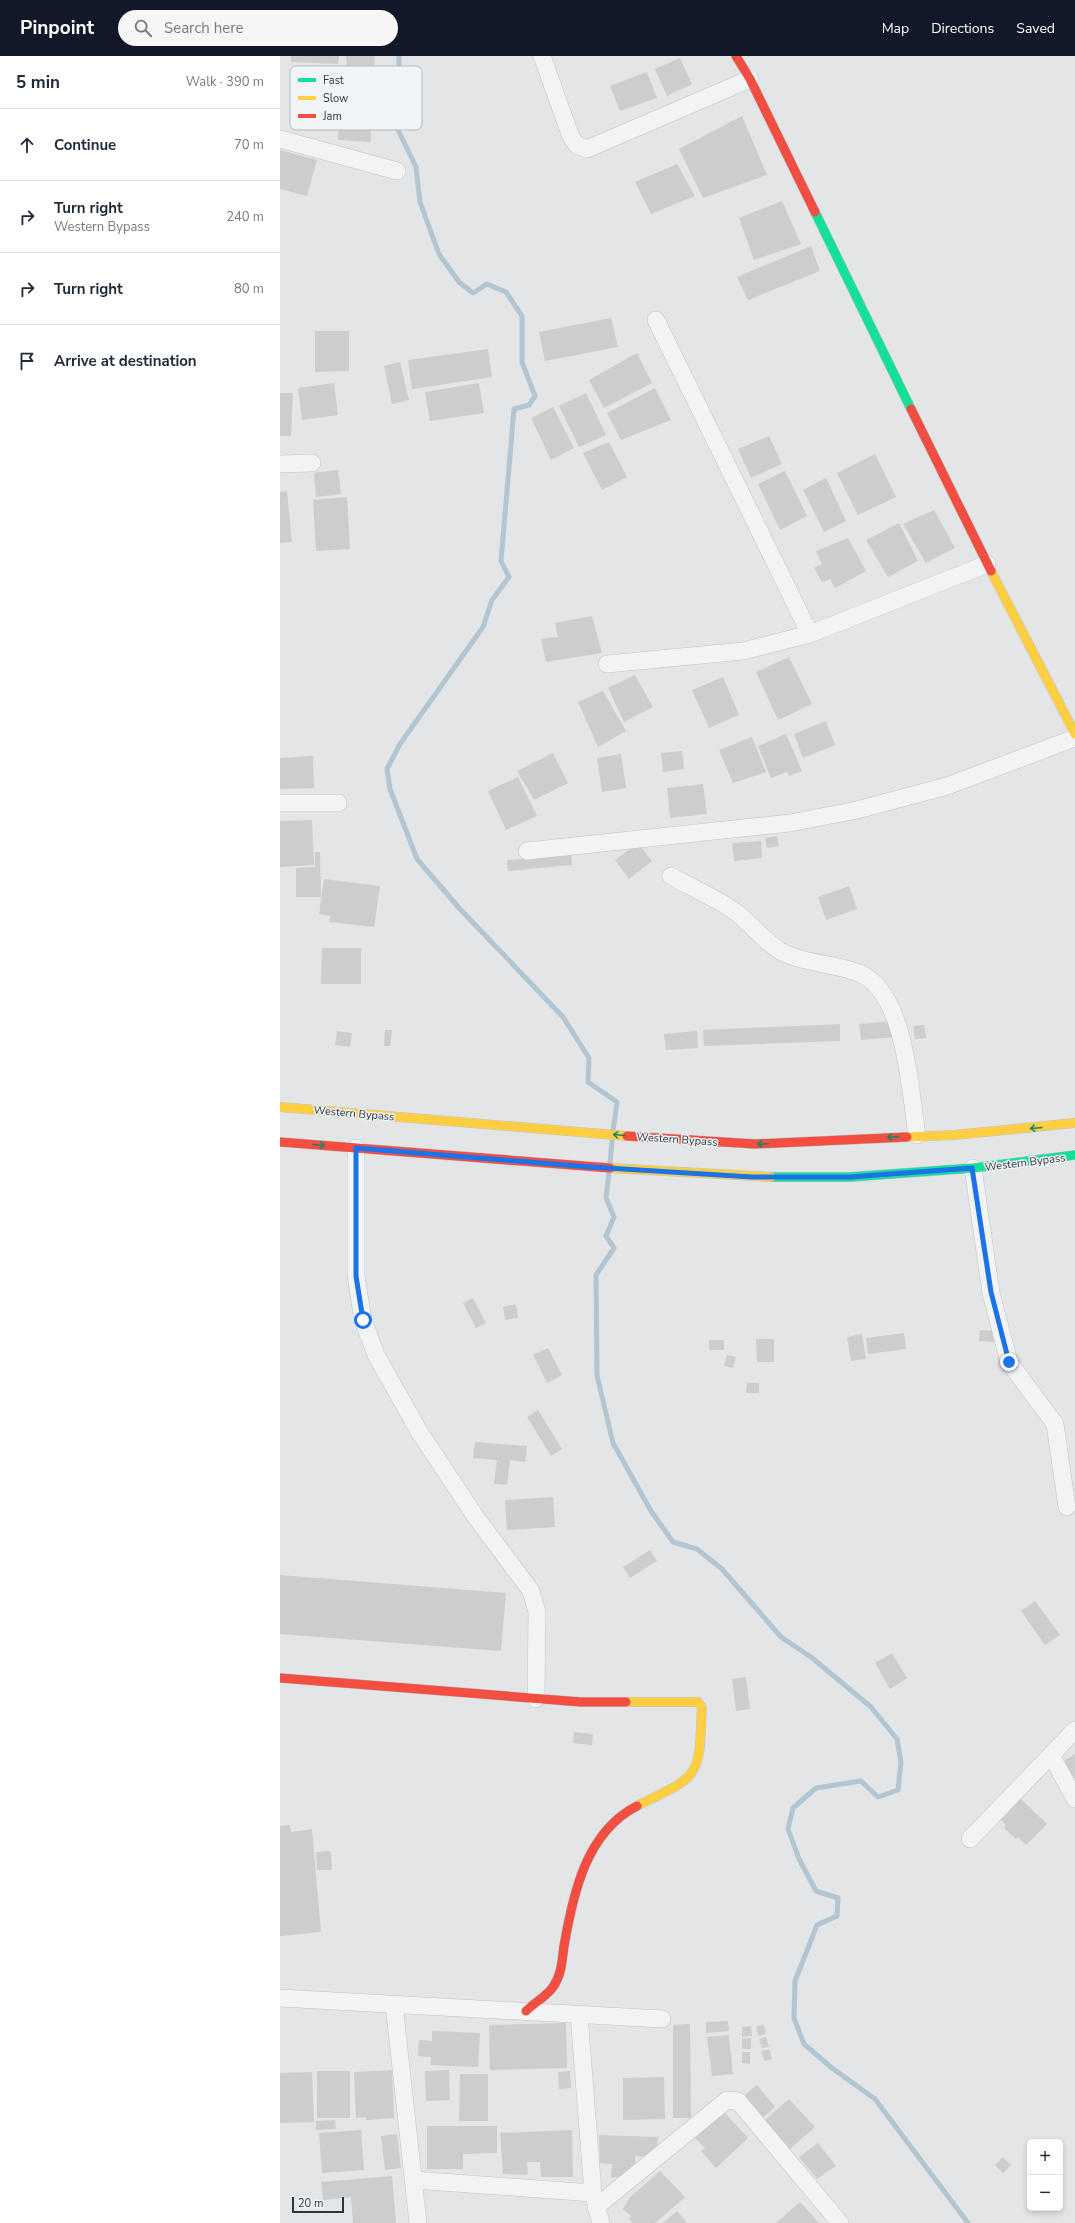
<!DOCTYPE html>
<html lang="en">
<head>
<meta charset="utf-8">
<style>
  body { margin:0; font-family:"Nunito Sans",sans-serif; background:#f6f6f7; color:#1f2937 }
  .controls { position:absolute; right:12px; bottom:12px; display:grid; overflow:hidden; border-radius:6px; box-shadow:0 2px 6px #0003 }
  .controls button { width:36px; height:36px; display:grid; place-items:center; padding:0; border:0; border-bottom:1px solid #e0e1e3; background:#fff; color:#1f2937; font:20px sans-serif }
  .scale { position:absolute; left:12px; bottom:10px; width:52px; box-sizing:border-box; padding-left:4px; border:2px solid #2b353f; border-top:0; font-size:11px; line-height:14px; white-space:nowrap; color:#2b353f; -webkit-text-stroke:3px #f1f4f6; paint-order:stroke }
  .stop { position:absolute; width:12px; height:12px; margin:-9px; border:3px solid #1a73e8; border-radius:50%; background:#fff }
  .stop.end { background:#1a73e8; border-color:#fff; box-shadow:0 1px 4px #0008 }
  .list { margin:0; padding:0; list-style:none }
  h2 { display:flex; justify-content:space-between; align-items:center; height:52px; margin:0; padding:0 16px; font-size:17px }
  h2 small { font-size:13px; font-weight:400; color:#747a83 }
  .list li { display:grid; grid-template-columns:26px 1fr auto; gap:12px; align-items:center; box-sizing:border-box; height:72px; padding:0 16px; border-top:1px solid #e0e1e3 }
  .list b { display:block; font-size:15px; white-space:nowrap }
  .list p { margin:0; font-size:13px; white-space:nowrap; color:#747a83 }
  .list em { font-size:13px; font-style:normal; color:#747a83 }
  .icon { flex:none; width:22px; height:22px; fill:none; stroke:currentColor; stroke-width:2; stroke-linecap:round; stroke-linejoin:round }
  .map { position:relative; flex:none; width:795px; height:2167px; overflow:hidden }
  header { display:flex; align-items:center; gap:24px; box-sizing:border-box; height:56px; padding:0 20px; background:#111827; color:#fff }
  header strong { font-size:19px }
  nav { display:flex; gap:22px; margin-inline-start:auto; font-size:14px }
  .search { width:280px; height:36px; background:#f6f6f7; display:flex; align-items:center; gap:10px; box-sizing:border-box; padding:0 14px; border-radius:22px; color:#747a83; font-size:15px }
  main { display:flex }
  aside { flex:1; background:#fff }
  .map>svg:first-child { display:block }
</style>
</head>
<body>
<header>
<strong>Pinpoint</strong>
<div class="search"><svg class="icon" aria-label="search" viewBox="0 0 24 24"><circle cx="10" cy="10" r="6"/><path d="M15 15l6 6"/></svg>Search here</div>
<nav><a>Map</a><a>Directions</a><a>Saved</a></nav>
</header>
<main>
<aside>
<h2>5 min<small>Walk · 390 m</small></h2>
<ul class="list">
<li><svg class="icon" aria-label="ahead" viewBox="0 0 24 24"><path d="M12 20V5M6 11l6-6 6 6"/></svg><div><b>Continue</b></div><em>70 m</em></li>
<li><svg class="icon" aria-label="right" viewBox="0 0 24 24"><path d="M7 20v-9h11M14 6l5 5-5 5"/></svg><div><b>Turn right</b><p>Western Bypass</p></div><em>240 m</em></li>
<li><svg class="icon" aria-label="right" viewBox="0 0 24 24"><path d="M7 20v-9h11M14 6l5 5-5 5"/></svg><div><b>Turn right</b></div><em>80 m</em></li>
<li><svg class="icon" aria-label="arrive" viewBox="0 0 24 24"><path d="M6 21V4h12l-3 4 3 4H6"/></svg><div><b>Arrive at destination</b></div></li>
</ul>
</aside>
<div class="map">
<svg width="795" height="2167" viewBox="0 0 795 2167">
  <rect width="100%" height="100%" fill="#e3e5e7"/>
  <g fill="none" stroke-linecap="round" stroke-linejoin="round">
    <path stroke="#b3c5d0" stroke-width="5" d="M119,0L118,74L136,111L140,146L159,198L179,226L193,237L207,228L226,236L242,260V306L255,340L249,349L234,353L221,505L229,521L212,544L203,571L120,688L107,713L110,733L137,803L180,853L283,961L309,1002L308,1026L337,1046L333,1075
      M330,1107L332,1085
      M329,1117L326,1142L334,1161L326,1180L334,1192L316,1219L317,1319L333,1387L371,1455L393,1486L417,1493L442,1513L501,1581L531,1601L591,1651L617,1683L621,1706L618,1734L598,1741L581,1725L536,1732L513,1752L508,1773L519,1803L536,1835L558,1842L557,1860L537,1869L515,1925L514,1962L524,1988L552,2012L595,2043L688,2167"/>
  </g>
  <path fill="#cbcdcf" d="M11,0H59L58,8L11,6Z
    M66,0H94L95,11L67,13Z
    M400,2L412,28L387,40L375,13Z
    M367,16L377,42L340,55L330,30Z
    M61,23H91V86L58,84Z
    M462,60L487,119L423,142L399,93Z
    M0,94L37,104L27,140L0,133Z
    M397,108L415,140L371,158L355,126Z
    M502,145L521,188L474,204L459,162Z
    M531,190L540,215L468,244L457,221Z
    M331,262L338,291L265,305L259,276Z
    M35,275H69V315L35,316Z
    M208,293L212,321L132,333L128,304Z
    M357,297L372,327L324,352L309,324Z
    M120,306L129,344L112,348L104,310Z
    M54,327L58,359L22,364L18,332Z
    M199,327L204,357L150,365L145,336Z
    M375,332L391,364L341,384L327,357Z
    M0,337H13L11,380H0Z
    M306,337L326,379L299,391L279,350Z
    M273,351L294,392L271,404L251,362Z
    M489,380L502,408L471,422L458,393Z
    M329,386L347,421L322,434L303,397Z
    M595,398L616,441L578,459L557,417Z
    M58,414L61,438L36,441L34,417Z
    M505,415L527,460L500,474L478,428Z
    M546,422L566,465L544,476L523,434Z
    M7,435L12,486L0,487V436Z
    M67,441L70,493L36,495L33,444Z
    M654,454L675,492L646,507L623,468Z
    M619,467L638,505L608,521L586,484Z
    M568,482L586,515L555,532L550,523L542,526L534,512L542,508L536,495Z
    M312,560L322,597L266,606L261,583L278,581L275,567Z
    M509,601L532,648L498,664L476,616Z
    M355,619L373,651L344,666L328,632Z
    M443,621L459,659L429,672L412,634Z
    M323,635L346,675L318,691L298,646Z
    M546,665L555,689L523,702L514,678Z
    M506,678L522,715L509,720L507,716L491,722L478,690Z
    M472,681L486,716L453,727L439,694Z
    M402,695L404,713L383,716L381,697Z
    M273,697L288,727L254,744L237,715Z
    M341,698L346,732L322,736L317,702Z
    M33,700L34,732L0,733V702Z
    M238,721L257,760L226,774L208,735Z
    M423,728L427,758L390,762L387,732Z
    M32,764L34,809L0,811V765Z
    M497,780L499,790L487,792L485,782Z
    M481,785L482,802L454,805L452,787Z
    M358,787L372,805L349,823L335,804Z
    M35,796H40L41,841H16V812L35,811Z
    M291,798L292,809L228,815L227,804Z
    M44,823L100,830L94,871L49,866L50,860L39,858Z
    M569,830L577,853L546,864L538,841Z
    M42,892H81V928H41Z
    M613,965L615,981L581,984L579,968Z
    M560,968V985L424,990L423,974Z
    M644,969L646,982L635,983L633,970Z
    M105,974H112L110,990H104Z
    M57,975L72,977L70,991L55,989Z
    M417,975L418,992L386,994L384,978Z
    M193,1242L206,1267L196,1272L183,1247Z
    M236,1248L238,1262L225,1264L223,1251Z
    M700,1274L715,1275V1286L699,1285Z
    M624,1277L626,1293L588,1298L586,1282Z
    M582,1278L586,1303L571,1305L567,1281Z
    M476,1283H494V1306H477Z
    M429,1284H444V1294H429Z
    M268,1292L282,1319L267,1327L253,1299Z
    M447,1299L456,1301L453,1312L444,1310Z
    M467,1327H479V1337H466Z
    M258,1354L282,1393L271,1400L247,1361Z
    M195,1386L247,1390L245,1406L230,1404L227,1429L214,1428L217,1404L193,1402Z
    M273,1441L275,1471L227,1474L225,1444Z
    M370,1494L377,1505L350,1522L343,1511Z
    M0,1519L226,1537L221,1595L0,1578Z
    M755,1545L780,1579L765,1589L741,1555Z
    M612,1597L627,1622L610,1633L595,1607Z
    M466,1621L470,1653L456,1655L452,1623Z
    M294,1676L313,1678L312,1689L293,1687Z
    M795,1698V1723L784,1705Z
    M739,1741L767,1768L746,1789L738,1781L736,1783L724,1772L726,1769L719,1762Z
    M10,1769L11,1776L32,1773L41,1876L0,1880V1770Z
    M51,1795L52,1814H37L36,1796Z
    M448,1965L449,1975L426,1977V1966Z
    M286,1967L287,2012L210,2014L209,1969Z
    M410,1968L411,2062H393V1969Z
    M484,1969L486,1978L478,1980L476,1970Z
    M471,1970L472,1980L462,1981V1971Z
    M152,1975L200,1977L198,2011L150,2009L151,2001L138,2000L139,1984L152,1985Z
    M449,1979L453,2018L432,2020L427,1981Z
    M486,1981L489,1991L482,1992L479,1983Z
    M471,1982V1993H462V1983Z
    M489,1993L492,2003L485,2005L481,1995Z
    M462,1996H470V2008L462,2007Z
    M112,2014L114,2062L86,2064V2061L76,2062L74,2016Z
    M169,2014L170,2044L146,2045L145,2015Z
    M37,2015H70V2062H37Z
    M290,2015L291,2032L279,2033L278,2016Z
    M32,2016L34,2066L0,2067V2017Z
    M180,2018H208V2065H179Z
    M384,2021L385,2063L343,2064V2022Z
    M477,2029L495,2051L480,2064L461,2042Z
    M509,2043L535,2071L510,2093L485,2064Z
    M444,2056L468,2082L436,2112L421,2095L425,2092L415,2082Z
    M55,2064L56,2073L36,2074V2065Z
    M147,2070H217V2097L183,2098V2113H147Z
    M81,2074L84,2114L42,2117L39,2077Z
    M292,2074L293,2121H261L260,2106H247L248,2119L223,2118L220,2077Z
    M117,2078L121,2112L105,2114L101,2080Z
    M319,2079L378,2081L377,2096L370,2101L355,2100L356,2112L349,2119L331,2122L332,2108L320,2107Z
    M538,2087L556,2110L537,2123L519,2101Z
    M723,2101L731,2109L723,2117L715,2109Z
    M380,2115L405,2141L375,2167H352L349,2163L351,2160L343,2153L349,2142Z
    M112,2120L116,2167H73L71,2141L43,2144L41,2126Z
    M520,2146L539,2167H496Z
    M397,2155L407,2167H383Z"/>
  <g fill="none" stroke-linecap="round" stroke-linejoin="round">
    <defs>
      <path id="street" d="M262,0L291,81L297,89L307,93L470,23
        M0,83L117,115
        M376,264L530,578
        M0,408L32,407
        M327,608L463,595L530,578L707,508
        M0,747H58
        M247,795L510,767L577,754L667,730L795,682
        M391,820C412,832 437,842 457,857C472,869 483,884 500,895C524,908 554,907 579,917C626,936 630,1036 637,1079
        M76,1092V1220L83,1264L96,1299L140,1377L195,1460L251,1535L257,1556L256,1643
        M693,1112L711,1237L729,1306L775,1368L787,1451
        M771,1699L795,1743
        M690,1783L795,1674
        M0,1942L382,1963
        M114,1948L138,2167
        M299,1959L313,2137L321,2167
        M134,2124L313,2137
        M316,2151L447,2044L458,2045L560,2167"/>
      <path id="fast" d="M535,156L631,353
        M491,1121H570L693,1112L795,1099"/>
      <path id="slow" d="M711,515L795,678
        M0,1051L347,1080
        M627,1081L674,1079L795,1067
        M330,1112L491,1121
        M346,1646H418L422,1652C420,1672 423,1699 412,1716C404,1730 371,1742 357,1750"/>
      <path id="jam" d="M456,0L470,23L535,156
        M631,353L711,515
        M347,1080L475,1088L627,1081
        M0,1086L330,1112
        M0,1622L301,1646H346
        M246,1955C254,1947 267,1940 273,1931C282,1918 282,1904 284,1890C293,1838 306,1776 357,1750"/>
    </defs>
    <use href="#street" stroke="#c1c3c5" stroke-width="18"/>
    <use href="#fast" stroke="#c1c3c5" stroke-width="10"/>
    <use href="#slow" stroke="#c1c3c5" stroke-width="10"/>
    <use href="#jam" stroke="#c1c3c5" stroke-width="10"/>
    <use href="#street" stroke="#f2f3f4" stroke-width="17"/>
    <use href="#fast" stroke="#16e098" stroke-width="9"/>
    <use href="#slow" stroke="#ffcf43" stroke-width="9"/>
    <use href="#jam" stroke="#f24e42" stroke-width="9"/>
  </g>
  <defs><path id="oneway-shaft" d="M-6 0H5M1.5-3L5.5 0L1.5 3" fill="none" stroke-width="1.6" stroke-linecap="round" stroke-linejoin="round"/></defs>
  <g stroke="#228267">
    <use href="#oneway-shaft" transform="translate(756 1072) rotate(175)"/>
    <use href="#oneway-shaft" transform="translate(339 1079) rotate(-175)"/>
    <use href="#oneway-shaft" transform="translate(613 1081) rotate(176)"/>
    <use href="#oneway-shaft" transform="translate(483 1088) rotate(178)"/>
    <use href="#oneway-shaft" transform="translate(39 1089) rotate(5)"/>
  </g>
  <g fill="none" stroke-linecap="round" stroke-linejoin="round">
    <path stroke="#1a73e8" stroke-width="5" d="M83,1264L76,1220V1092L311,1111L472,1121H570L692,1112L711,1236L729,1306"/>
  </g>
  <g text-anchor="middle" stroke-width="3" stroke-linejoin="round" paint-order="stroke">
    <g font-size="11" fill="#2b353f" stroke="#f1f4f6">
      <text transform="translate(74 1057) rotate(5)" y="4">Western Bypass</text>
      <text transform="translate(397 1083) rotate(4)" y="4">Western Bypass</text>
      <text transform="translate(745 1106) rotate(-7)" y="4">Western Bypass</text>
    </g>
  </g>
  <rect x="10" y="10" width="132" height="64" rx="6" fill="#f1f4f6" stroke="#b6bbbf" stroke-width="1"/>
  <rect x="18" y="22" width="18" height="4" fill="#16e098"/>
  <rect x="18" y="40" width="18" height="4" fill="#ffcf43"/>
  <rect x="18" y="58" width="18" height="4" fill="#f24e42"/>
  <g font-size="11" fill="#2b353f">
    <text x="43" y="28">Fast</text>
    <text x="43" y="46">Slow</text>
    <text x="43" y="64">Jam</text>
  </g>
</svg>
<div class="controls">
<button>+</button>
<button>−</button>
</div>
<div class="scale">20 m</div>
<div class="stop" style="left:83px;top:1264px"></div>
<div class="stop end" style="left:729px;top:1306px"></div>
</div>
</main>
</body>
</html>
